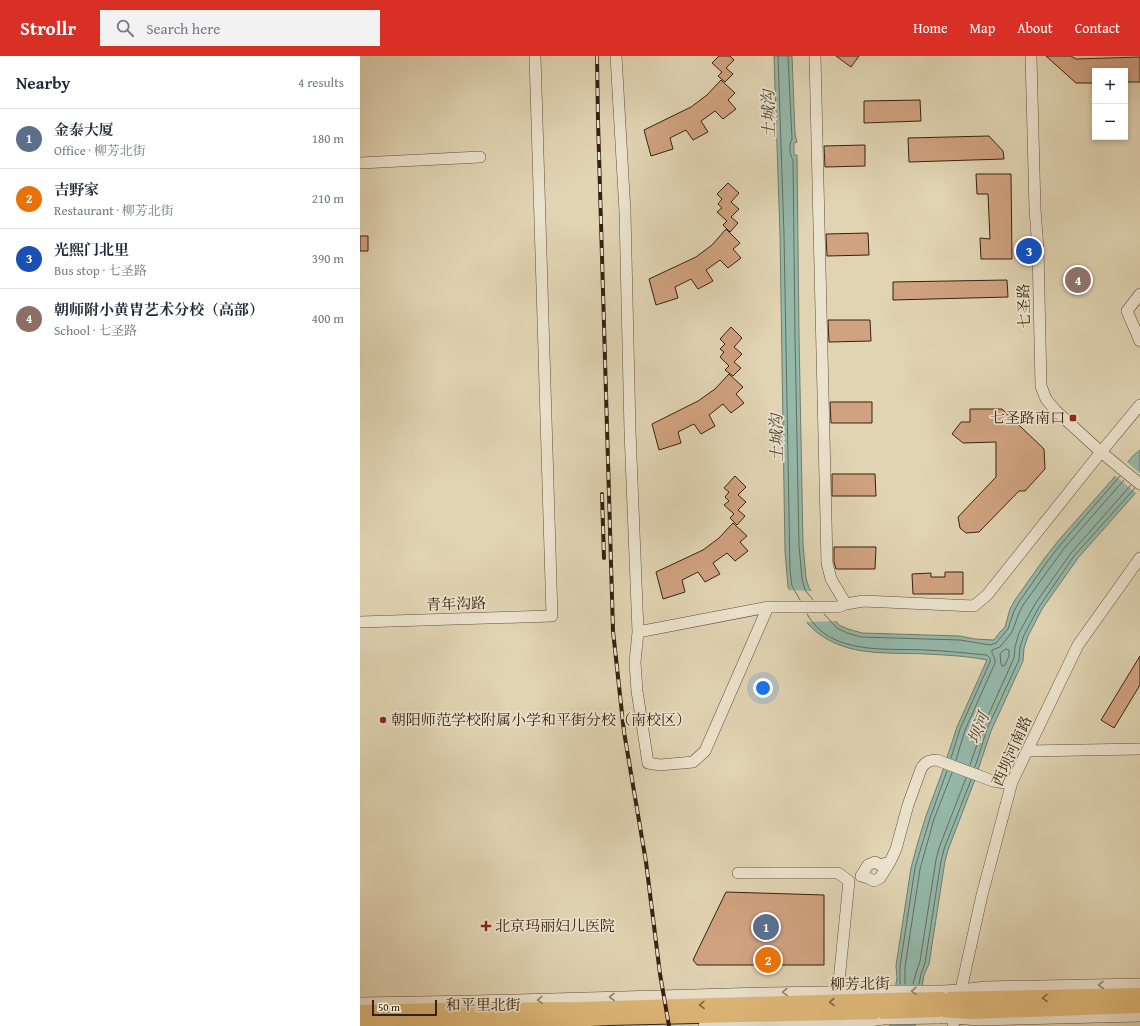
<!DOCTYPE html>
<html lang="en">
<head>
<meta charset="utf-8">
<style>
  body { margin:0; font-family:"Gentium Book Plus","Noto Serif SC",serif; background:#f2f2f3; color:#1f2937 }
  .controls { position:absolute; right:12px; top:12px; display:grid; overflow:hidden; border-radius:0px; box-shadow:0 2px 6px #0003 }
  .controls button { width:36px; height:36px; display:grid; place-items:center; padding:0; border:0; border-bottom:1px solid #e0e1e3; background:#fff; color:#1f2937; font:20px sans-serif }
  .scale { position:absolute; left:12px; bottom:10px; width:65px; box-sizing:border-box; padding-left:4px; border:2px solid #382110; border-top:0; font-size:11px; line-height:14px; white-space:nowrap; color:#382110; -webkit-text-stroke:3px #ece3ce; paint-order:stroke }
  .you { position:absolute; left:403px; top:632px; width:14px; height:14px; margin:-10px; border:3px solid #fff; border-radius:50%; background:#1a73e8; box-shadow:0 0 0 6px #1a73e833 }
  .badge { display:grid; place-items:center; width:26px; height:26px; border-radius:50%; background:#d93025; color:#fff; font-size:13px; font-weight:700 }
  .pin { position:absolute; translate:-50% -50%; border:2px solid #fff; box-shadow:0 1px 4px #0006 }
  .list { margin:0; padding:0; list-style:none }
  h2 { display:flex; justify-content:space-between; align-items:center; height:52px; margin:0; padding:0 16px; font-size:17px }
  h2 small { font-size:13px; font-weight:400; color:#747a83 }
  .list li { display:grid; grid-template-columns:26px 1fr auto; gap:12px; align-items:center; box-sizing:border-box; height:60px; padding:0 16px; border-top:1px solid #e0e1e3 }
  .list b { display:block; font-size:15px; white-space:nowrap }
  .list p { margin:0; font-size:13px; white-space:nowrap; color:#747a83 }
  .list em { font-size:13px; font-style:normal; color:#747a83 }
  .icon { flex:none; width:22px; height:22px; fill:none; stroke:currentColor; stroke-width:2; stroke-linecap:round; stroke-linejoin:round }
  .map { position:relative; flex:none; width:780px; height:970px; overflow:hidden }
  header { display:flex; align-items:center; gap:24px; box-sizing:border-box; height:56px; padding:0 20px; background:#d93025; color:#fff }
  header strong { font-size:19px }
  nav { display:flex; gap:22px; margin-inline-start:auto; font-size:14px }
  .search { width:280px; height:36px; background:#f2f2f3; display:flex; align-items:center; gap:10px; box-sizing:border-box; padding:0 14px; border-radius:0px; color:#747a83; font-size:15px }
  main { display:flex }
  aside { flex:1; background:#fff }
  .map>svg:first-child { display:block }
</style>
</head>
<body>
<header>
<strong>Strollr</strong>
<div class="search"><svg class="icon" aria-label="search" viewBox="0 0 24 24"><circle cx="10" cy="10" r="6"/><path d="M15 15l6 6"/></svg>Search here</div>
<nav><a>Home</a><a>Map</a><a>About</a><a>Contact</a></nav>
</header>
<main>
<aside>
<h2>Nearby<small>4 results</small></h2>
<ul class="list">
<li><span class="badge" style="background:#5c6f8a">1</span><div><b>金泰大厦</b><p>Office · 柳芳北街</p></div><em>180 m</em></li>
<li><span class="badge" style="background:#e8710a">2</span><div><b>吉野家</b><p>Restaurant · 柳芳北街</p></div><em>210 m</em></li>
<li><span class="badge" style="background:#1a4fb4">3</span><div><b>光熙门北里</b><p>Bus stop · 七圣路</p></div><em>390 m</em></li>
<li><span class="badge" style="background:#8d6e63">4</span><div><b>朝师附小黄胄艺术分校（高部）</b><p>School · 七圣路</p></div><em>400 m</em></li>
</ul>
</aside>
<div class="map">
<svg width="780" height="970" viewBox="0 0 780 970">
  <rect width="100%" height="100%" fill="#e1d4b3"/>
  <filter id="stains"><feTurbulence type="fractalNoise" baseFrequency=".005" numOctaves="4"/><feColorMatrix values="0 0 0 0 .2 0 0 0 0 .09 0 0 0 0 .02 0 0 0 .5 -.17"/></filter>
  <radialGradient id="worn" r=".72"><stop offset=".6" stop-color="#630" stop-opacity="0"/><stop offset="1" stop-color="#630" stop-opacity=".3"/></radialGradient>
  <path fill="#94b8aa" stroke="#6f7c6c" d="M414,0H432L435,78L437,86L434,87V99H437L439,279L443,488L446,522L449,532L479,569L488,573L502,577L600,580L615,583L634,584L640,576L645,571L650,553L655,544L684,503L698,485L773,400L780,394V432L718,502L682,553L668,580L664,592L663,605L631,675L614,726L588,794L585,805L569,908L564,919L555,970H530L537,921L536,910L551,812L558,786L566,760L583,714L597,671L627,604C608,600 585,599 566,598C524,596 480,602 448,568L428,531L425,495L420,179Z"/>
  <path fill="#e1d4b3" d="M766,405L780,417V435L777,438L754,419Z
    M427,534L454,535L478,565L444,566Z"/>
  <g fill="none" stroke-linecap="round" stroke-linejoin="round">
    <path stroke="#666c5d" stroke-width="1" d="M418,0L424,179L430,514L432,530L440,544
      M428,0L432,83C429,89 429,98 433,104L435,279L439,489L442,523L445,534L453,544
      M447,558C470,600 527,592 567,594C587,595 606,597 626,599C629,600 631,603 630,606L600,673L591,702
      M464,558L477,572L487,577L501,581L600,584L630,589L636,587L648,573L654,555L659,546L687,506L701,488L760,420
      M646,593L649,594V600L645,609L642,610L641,608L640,598Z
      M596,704L605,674L635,607C636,601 631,599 632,594L640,591L652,576L659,557L663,549L705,491L764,424
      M610,709L623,671L654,602L655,591L659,577L675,548L711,497L771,429
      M615,711L627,673L659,604L660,591L664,579L679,551L714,500L775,432
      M540,928V910L555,812L570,762L587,715
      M545,928V911L560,813L574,763L592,717
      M553,928L556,917L560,905L576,804L579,792L606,722
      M559,928L561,918L565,907L581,805L584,793L611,724"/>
  </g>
  <path fill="#d0a280" stroke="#382110" d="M359,0H370L374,4L366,12L373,18L365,26L358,20L362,16L352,7Z
    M476,0H499L491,11Z
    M686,0H711L716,3L780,1V26H765V15H735V27H716Z
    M361,24L375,37L368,44L376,53L363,63L355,55L341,65L348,76L333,84L326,74L310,82L313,93L291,100L284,74L331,51L347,39Z
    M560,44L561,65L504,67V45Z
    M629,80L643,95L644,103L549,106L548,82Z
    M505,89V110L465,111L464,90Z
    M616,118H651L652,203H621L620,182L630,183L628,138H617Z
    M368,127L379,137L371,146L379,153L371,161L378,167L370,176L363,169L367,165L357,156L362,152L358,148L362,143L357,138Z
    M366,173L380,187L373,193L381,202L368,212L360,204L346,214L353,225L338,233L331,223L315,231L318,242L296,249L289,223L336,201L352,189Z
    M508,177L509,199L467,200L466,178Z
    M0,180H8V195H0Z
    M647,224L648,241L533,244V226Z
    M468,264H510L511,285L469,286Z
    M371,271L382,282L374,291L382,298L374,306L381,312L373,320L365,314L369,310L360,301L364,296L360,293L365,288L360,283Z
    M369,318L383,331L376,338L384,347L371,357L363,348L349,359L355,370L341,378L334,368L318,376L321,387L299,394L292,368L338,345L355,333Z
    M470,346H512V367H471Z
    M610,353H642L684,393L685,413L665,435H659L619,476L606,477L600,472L598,461L636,421V386L603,387L592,378L601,366H610Z
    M472,418H515L516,440H472Z
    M375,420L386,431L378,439L386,446L378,454L385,460L377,469L370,462L374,458L364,449L369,445L365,441L369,436L364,432Z
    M373,467L387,480L380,486L388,495L375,505L367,497L353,507L360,518L345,526L338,516L322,524L325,536L303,543L296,516L343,494L359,482Z
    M474,491H516L515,513H476L474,506Z
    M585,516H603V538H553L552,518L571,517V521H585Z
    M780,600V629L754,672L741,664Z
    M366,836L464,839V909H337L333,904Z"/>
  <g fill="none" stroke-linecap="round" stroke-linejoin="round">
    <defs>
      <path id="minor" d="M256,0L265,156L270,375L278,576L275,606L277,635L288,707L300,709L333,706L345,695L408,551
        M455,0L467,507L471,523L486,548
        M671,0L675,153L678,193L681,330L686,343L695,354L741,396L780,428
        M0,107L120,101
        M780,238L767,255L780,285
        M0,566L192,560L175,0
        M278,576L408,551H478L486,548L503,545L614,550L627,539L741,396L780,349
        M667,695L780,693
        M515,806L520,809L530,806L520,822L514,825L508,822L501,820L508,809Z
        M530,806L536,793L548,749L561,713C565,706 569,704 577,704L633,725L651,728
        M378,817H478L489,825
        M478,935L489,825
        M582,935L601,934L625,931L780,928
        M0,947L117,945L407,937L526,935
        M577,962H595L618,964L780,960
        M344,970L510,965L523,963
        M593,970L622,839L652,726L718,589L780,502"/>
      <path id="major" d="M581,943L780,939
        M579,954L612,956L780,950
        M0,956L82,954L220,953L525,944
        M0,968L56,967H160L248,962L523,956"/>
    </defs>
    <use href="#minor" stroke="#624e39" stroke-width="12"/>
    <use href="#major" stroke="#382110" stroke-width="16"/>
    <use href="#minor" stroke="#ece3ce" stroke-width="11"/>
    <use href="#major" stroke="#e0ba7a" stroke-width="14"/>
    <defs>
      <path id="rail" d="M237,0L238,65L253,575L264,676L286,806L300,918L309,970
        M242,438L244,502"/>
    </defs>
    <use href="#rail" stroke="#382110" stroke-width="4"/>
    <use href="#rail" stroke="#ece3ce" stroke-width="2.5" stroke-dasharray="8" stroke-linecap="butt"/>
    <defs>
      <path id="minor-bridge" d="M526,935H582
        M523,963L577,962"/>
      <path id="major-bridge" d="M525,944L581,943
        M523,956L579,954"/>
    </defs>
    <use href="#minor-bridge" stroke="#624e39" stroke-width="12" stroke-linecap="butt"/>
    <use href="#major-bridge" stroke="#382110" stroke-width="16" stroke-linecap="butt"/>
    <use href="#minor-bridge" stroke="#ece3ce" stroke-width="11"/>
    <use href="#major-bridge" stroke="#e0ba7a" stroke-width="14"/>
  </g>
  <defs><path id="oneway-chevron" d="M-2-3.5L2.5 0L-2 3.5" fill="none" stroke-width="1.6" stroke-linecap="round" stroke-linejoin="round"/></defs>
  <g stroke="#92826f">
    <use href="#oneway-chevron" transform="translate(741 929) rotate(179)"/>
    <use href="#oneway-chevron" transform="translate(554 935) rotate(179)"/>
    <use href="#oneway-chevron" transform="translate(425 936) rotate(179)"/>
    <use href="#oneway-chevron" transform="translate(252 941) rotate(179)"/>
    <use href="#oneway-chevron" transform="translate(180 944) rotate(178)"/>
  </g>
  <g stroke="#846640">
    <use href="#oneway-chevron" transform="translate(685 942) rotate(179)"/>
    <use href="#oneway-chevron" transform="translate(472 946) rotate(179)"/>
    <use href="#oneway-chevron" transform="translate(342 949) rotate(179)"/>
  </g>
  <g fill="#8f2418" stroke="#ece3ce" stroke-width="1.5">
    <rect x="709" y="358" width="8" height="8" rx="2"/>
    <circle cx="23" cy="664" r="4"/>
    <path d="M124 864h4v4h4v4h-4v4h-4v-4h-4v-4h4z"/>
  </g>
  <g text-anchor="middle" stroke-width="3.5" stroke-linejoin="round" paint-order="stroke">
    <g font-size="15" fill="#382110" stroke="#ece3ce">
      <text transform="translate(664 250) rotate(-91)" y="5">七圣路</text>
      <text transform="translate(96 548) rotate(-2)" y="5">青年沟路</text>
      <text transform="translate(652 695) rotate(-66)" y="5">西坝河南路</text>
      <text transform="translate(500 928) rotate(-1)" y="5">柳芳北街</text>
      <text x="123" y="954">和平里北街</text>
    </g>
    <g font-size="15" fill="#382110" stroke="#ece3ce" text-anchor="start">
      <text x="705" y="367" text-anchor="end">七圣路南口</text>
      <text x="31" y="669">朝阳师范学校附属小学和平街分校（南校区）</text>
      <text x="135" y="875">北京玛丽妇儿医院</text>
    </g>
    <g font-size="16" font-style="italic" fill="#4f4736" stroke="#ece3ce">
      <text transform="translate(408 58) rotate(-91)" y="6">土城沟</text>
      <text transform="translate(416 382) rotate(-91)" y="6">土城沟</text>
      <text transform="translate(618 672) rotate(-69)" y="6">坝河</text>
    </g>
  </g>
  <rect width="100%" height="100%" filter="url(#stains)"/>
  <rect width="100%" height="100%" fill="url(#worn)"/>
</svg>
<div class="controls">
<button>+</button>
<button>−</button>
</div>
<div class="scale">50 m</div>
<div class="you"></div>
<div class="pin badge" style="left:406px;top:871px;background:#5c6f8a">1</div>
<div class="pin badge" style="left:408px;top:904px;background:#e8710a">2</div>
<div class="pin badge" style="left:669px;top:195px;background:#1a4fb4">3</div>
<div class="pin badge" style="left:718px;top:224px;background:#8d6e63">4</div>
</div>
</main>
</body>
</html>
